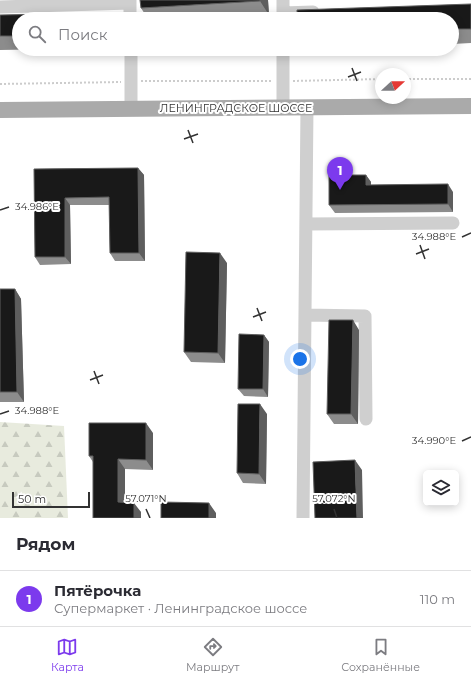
<!DOCTYPE html>
<html lang="ru">
<head>
<meta charset="utf-8">
<style>
  body { margin:0; font-family:Montserrat,sans-serif; background:#f2f2f3; color:#2b2b33 }
  .controls { position:absolute; right:12px; bottom:12px; display:grid; overflow:hidden; border-radius:6px; box-shadow:0 2px 10px #0003 }
  .controls button { width:36px; height:36px; display:grid; place-items:center; padding:0; border:0; border-bottom:1px solid #e1e1e2; background:#fff; color:#2b2b33; font:20px sans-serif }
  .compass { position:absolute; left:375px; top:68px; width:36px; height:36px; border-radius:50%; background:#fff; box-shadow:0 2px 10px #0003; rotate:69deg }
  .scale { position:absolute; left:12px; bottom:10px; width:78px; box-sizing:border-box; padding-left:4px; border:2px solid #323232; border-top:0; font-size:11px; line-height:14px; white-space:nowrap; color:#323232; -webkit-text-stroke:3px #fff; paint-order:stroke }
  .you { position:absolute; left:300px; top:359px; width:14px; height:14px; margin:-10px; border:3px solid #fff; border-radius:50%; background:#1a73e8; box-shadow:0 0 0 6px #1a73e833 }
  .badge { display:grid; place-items:center; width:26px; height:26px; border-radius:50%; background:#7c3aed; color:#fff; font-size:13px; font-weight:700 }
  .pin { position:absolute; translate:-50% -33px; filter:drop-shadow(0 1px 2px #0008) }
  .pin::after { content:''; position:absolute; top:21px; width:14px; height:12px; background:inherit; clip-path:polygon(0 0,100% 0,50% 100%) }
  .list { margin:0; padding:0; list-style:none }
  h2 { display:flex; justify-content:space-between; align-items:center; height:52px; margin:0; padding:0 16px; font-size:17px }
  h2 small { font-size:13px; font-weight:400; color:#7c7c81 }
  .list li { display:grid; grid-template-columns:26px 1fr auto; gap:12px; align-items:center; box-sizing:border-box; height:56px; padding:0 16px; border-top:1px solid #e1e1e2 }
  .list b { display:block; font-size:15px; white-space:nowrap }
  .list p { margin:0; font-size:13px; white-space:nowrap; color:#7c7c81 }
  .list em { font-size:13px; font-style:normal; color:#7c7c81 }
  .icon { flex:none; width:22px; height:22px; fill:none; stroke:currentColor; stroke-width:2; stroke-linecap:round; stroke-linejoin:round }
  .map { position:relative; flex:none; width:471px; height:518px; overflow:hidden }
  .search { position:absolute; background:#fff; box-shadow:0 2px 10px #0003; left:12px; right:12px; top:12px; height:44px; display:flex; align-items:center; gap:10px; box-sizing:border-box; padding:0 14px; border-radius:22px; color:#7c7c81; font-size:15px }
  .sheet { height:108px; background:#fff }
  nav { display:flex; justify-content:space-around; align-items:center; box-sizing:border-box; height:56px; border-top:1px solid #e1e1e2; background:#fff; font-size:11px; color:#7c7c81 }
  nav a { display:grid; justify-items:center; gap:2px }
  nav .on { color:#7c3aed }
  .map>svg:first-child { display:block }
</style>
</head>
<body>
<div class="map">
<svg width="471" height="518" viewBox="0 0 471 518">
  <defs>
    <pattern id="forest-firs" width="22" height="20" patternUnits="userSpaceOnUse"><rect width="22" height="20" fill="#e8ebde"/><path d="M5 1l3.5 6h-7zM16 11l3.5 6h-7z" fill="#c7cabf"/></pattern>
  </defs>
  <rect width="100%" height="100%" fill="#fff"/>
  <path fill="url(#forest-firs)" d="M0,422L64,426L68,518H0Z"/>
  <g fill="none" stroke-linecap="round" stroke-linejoin="round">
    <path stroke="#ccc" stroke-width="2" stroke-dasharray="2 2" stroke-linecap="butt" d="M405,79H471
      M141,81H273
      M293,81L381,79
      M0,84L121,82"/>
    <path stroke="#cfcfcf" stroke-width="13" d="M130,0V19
      M0,7L130,3
      M283,13L313,12
      M283,19V0
      M131,49V109
      M283,108V49
      M306,224L453,223
      M305,315L365,316L366,419
      M303,518L307,107"/>
    <path stroke="#aaa" stroke-width="16" d="M0,110L471,106"/>
  </g>
  <path fill="#8c8c8c" d="M268,0L269,15L199,19H148L141,8Z
    M471,4V43L452,44V19Z
    M110,13L114,19H19V49H58L0,50V15Z
    M138,168L144,175L145,261H115L110,253L109,205H70L71,264L40,265L35,257L34,169Z
    M366,175L371,182V185L453,192V212L335,213L329,205Z
    M227,263L225,363L191,362L184,352Z
    M0,289H15L21,299L24,402H0Z
    M359,330L358,424H334L327,414Z
    M264,335L269,342L268,397L244,396L238,389Z
    M267,414L266,484L243,483L237,473Z
    M153,433V470L125,469V503L141,512L93,518V462L89,456Z"/>
  <path fill="#5e5e5e" d="M260,0H268L269,15L260,1Z
    M110,13L114,19H110Z
    M138,168L144,175L145,261L139,253Z
    M366,175L371,182V193L366,185Z
    M448,184L453,192V212L448,204Z
    M65,198L70,205L71,264L65,257Z
    M220,253L227,263L225,363L218,353Z
    M15,289L21,299L24,402L17,392Z
    M353,320L359,330L358,424L351,414Z
    M264,335L269,342L268,397L263,389Z
    M260,404L267,414L266,484L259,474Z
    M146,423L153,433V470L146,460Z
    M118,459L125,469V512L118,502Z
    M355,460L362,470L363,518H357Z
    M134,503L141,512V518H134Z
    M209,503L216,513V518H209Z"/>
  <path fill="#191919" stroke="#5e5e5e" d="M140,0H260V1L141,8Z
    M471,4V29H452V19H297V10Z
    M110,13V19H19V36H0V15Z
    M138,168L139,253H110L109,197L65,198V257H35L34,169Z
    M329,175H366V185L448,184V204L329,205Z
    M186,252L220,253L218,353L184,352Z
    M0,289H15L17,392H0Z
    M329,320H353L351,414H327Z
    M239,334L264,335L263,389H238Z
    M238,404H260L259,474L237,473Z
    M89,423H146V460L118,459V502L134,503V518H93V456H89Z
    M355,460L357,518H315L313,462Z
    M161,502L209,503V518H161Z"/>
  <path fill="none" stroke="#323232" stroke-width="1.5" d="M352,68L357,81M348,77L361,72M188,130L193,143M184,139L198,134M0,210L9,207M462,237L471,233M420,245L425,259M416,254L429,249M257,308L262,321M253,317L266,312M94,371L99,384M90,380L103,375M0,414L9,411M462,441L471,437M146,509L150,518M334,509L337,518"/>
  <g text-anchor="middle" stroke-width="4" stroke-linejoin="round" paint-order="stroke">
    <g font-size="11" fill="#323232" stroke="#fff">
      <text x="236" y="112">ЛЕНИНГРАДСКОЕ ШОССЕ</text>
    </g>
  </g>
  <g font-size="10" text-anchor="middle" fill="#323232" stroke="#fff" stroke-width="4" stroke-linejoin="round" paint-order="stroke">
    <text x="37" y="210">34.986°E</text>
    <text x="434" y="240">34.988°E</text>
    <text x="37" y="414">34.988°E</text>
    <text x="434" y="444">34.990°E</text>
    <text x="146" y="502">57.071°N</text>
    <text x="334" y="502">57.072°N</text>
  </g>
</svg>
<div class="controls">
<button><svg class="icon" aria-label="layers" viewBox="0 0 24 24"><path d="M12 4l9 5-9 5-9-5zM3 14l9 5 9-5"/></svg></button>
</div>
<svg class="compass" viewBox="-18 -18 36 36"><path d="M0-13l5 13h-10z" fill="#e53935"/><path d="M0 13l5-13h-10z" fill="#7c7c81"/></svg>
<div class="scale">50 m</div>
<div class="you"></div>
<div class="pin badge" style="left:340px;top:190px">1</div>
<div class="search"><svg class="icon" aria-label="search" viewBox="0 0 24 24"><circle cx="10" cy="10" r="6"/><path d="M15 15l6 6"/></svg>Поиск</div>
</div>
<section class="sheet">
<h2>Рядом<small></small></h2>
<ul class="list">
<li><span class="badge">1</span><div><b>Пятёрочка</b><p>Супермаркет · Ленинградское шоссе</p></div><em>110 m</em></li>
</ul>
</section>
<nav>
<a class="on"><svg class="icon" aria-label="map" viewBox="0 0 24 24"><path d="M3 6l6-2 6 2 6-2v14l-6 2-6-2-6 2zM9 4v14M15 6v14"/></svg>Карта</a>
<a><svg class="icon" aria-label="directions" viewBox="0 0 24 24"><path d="M12 3l9 9-9 9-9-9zM9 14v-3h6M13 9l2 2-2 2"/></svg>Маршрут</a>
<a><svg class="icon" aria-label="saved" viewBox="0 0 24 24"><path d="M7 4h10v16l-5-4-5 4z"/></svg>Сохранённые</a>
</nav>
</body>
</html>
